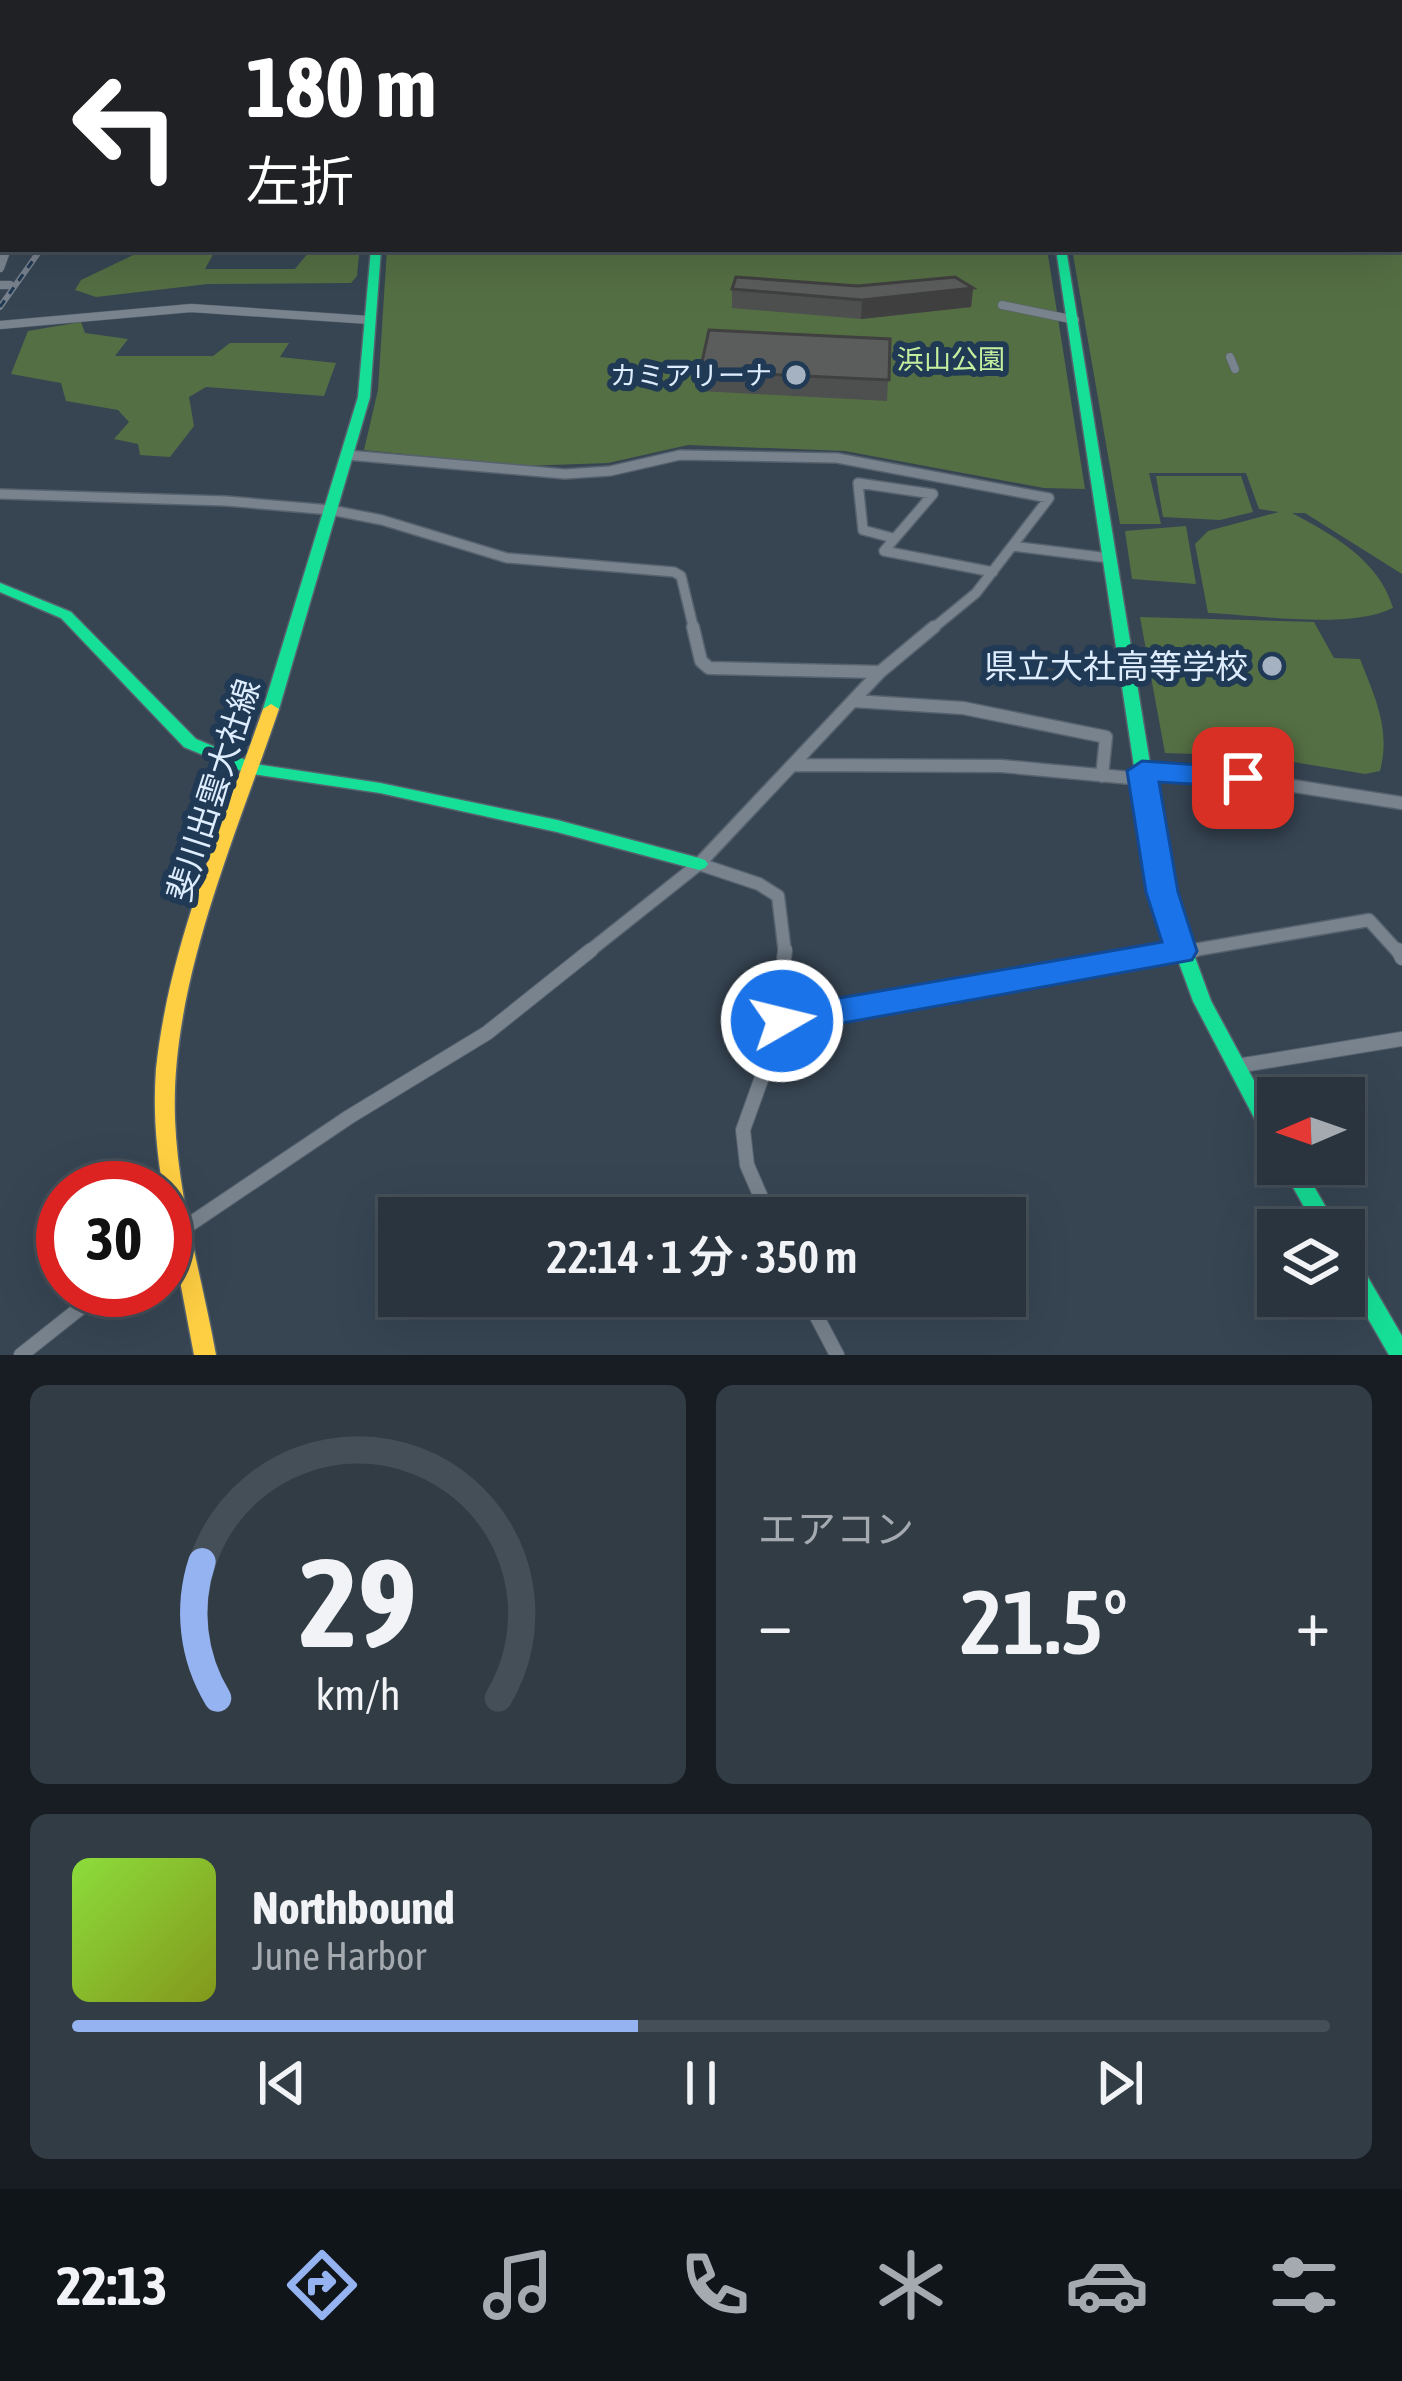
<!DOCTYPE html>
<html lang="ja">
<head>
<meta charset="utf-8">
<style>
	:root { --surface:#29343e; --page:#313c45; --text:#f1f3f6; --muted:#a5aab0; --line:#454f58; --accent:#95b2f1 }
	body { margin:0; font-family:"Asap Condensed","Noto Sans JP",sans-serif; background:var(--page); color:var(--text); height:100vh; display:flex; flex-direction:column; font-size:45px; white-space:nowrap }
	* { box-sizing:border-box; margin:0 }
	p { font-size:39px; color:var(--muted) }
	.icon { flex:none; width:66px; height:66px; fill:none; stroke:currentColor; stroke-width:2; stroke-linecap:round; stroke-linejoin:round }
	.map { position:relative; height:1355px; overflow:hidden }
	.drawer { display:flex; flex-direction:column; gap:30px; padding:30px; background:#171d22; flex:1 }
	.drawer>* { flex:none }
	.top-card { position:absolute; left:0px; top:0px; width:1404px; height:252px; box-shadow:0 12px 48px #0002,0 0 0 3px var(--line); background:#202124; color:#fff; overflow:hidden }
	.needle { width:78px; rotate:268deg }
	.controls { position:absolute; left:1257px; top:1077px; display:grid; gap:24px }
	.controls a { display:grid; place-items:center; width:108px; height:108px; border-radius:0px; background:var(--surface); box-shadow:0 12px 48px #0002,0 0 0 3px var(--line); font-size:60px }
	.speed { position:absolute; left:36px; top:1161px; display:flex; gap:24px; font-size:60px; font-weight:700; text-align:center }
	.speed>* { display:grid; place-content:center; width:156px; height:156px; border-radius:50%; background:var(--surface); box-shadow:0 12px 48px #0002,0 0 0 3px var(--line); line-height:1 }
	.speed .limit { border:18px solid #d22; background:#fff; color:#111 }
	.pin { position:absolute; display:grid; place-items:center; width:102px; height:102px; color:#fff; margin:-51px; border-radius:24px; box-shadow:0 6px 18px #0006 }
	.me { position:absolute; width:132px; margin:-66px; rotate:82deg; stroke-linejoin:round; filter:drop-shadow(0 0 9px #0008) }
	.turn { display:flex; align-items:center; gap:42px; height:252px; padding:0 48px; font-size:54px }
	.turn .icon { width:156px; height:156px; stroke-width:2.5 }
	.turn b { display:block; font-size:84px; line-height:102px }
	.big { font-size:90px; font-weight:600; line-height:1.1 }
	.drawer .card { flex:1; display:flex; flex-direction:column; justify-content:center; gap:18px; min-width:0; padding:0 42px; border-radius:18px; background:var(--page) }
	.drawer .dial { align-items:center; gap:0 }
	.dial svg { height:312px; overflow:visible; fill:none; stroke:var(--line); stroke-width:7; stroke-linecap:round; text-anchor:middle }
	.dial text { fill:var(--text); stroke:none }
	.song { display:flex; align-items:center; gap:36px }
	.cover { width:144px; height:144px; border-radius:18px; background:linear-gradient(135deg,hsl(90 70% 55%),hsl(70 70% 35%)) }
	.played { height:12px; border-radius:6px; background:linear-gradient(90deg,var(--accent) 45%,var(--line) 45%) }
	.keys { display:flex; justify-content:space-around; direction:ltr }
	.heat { display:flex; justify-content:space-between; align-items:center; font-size:66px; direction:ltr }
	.drawer .tiles { flex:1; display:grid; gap:30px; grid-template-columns:1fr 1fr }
	.card:last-child { grid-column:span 2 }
	.trip { position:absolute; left:378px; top:1197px; width:648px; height:120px; border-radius:0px; background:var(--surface); box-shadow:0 12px 48px #0002,0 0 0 3px var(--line); font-weight:600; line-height:120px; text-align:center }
	.dock { display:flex; height:192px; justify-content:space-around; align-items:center; background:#101519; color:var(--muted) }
	.dock .icon { width:84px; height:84px }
	.dock .current { color:var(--accent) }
	.dock b { font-size:54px; color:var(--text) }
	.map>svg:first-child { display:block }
	.green { fill:#556f44 }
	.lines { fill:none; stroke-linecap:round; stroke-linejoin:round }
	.river { fill:#052b4e; fill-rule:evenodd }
	.street-far4-casing { stroke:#56626e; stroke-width:8 }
	.street-far3-casing { stroke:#56626e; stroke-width:9 }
	.street-far2-casing { stroke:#56626e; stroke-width:12 }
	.street-far1-casing { stroke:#56626e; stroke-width:15 }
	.street-casing { stroke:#56626e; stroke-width:16 }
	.fast-casing { stroke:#56626e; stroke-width:3 }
	.slow-casing { stroke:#56626e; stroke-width:3 }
	.jam-casing { stroke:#56626e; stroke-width:3 }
	.street-far4 { stroke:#78838e; stroke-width:6 }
	.street-far3 { stroke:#78838e; stroke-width:8 }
	.street-far2 { stroke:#78838e; stroke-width:9 }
	.street-far1 { stroke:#78838e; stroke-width:12 }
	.street { stroke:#78838e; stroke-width:14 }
	.fast { fill:#16e098; fill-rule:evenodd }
	.slow { fill:#ffcf43; fill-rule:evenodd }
	.jam { fill:#f24e42; fill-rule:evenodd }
	.rail-casing { stroke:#77818c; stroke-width:6 }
	.rail { stroke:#203954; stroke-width:3; stroke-dasharray:8; stroke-linecap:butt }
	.wall { fill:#4e4f4f }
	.shaded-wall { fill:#404040 }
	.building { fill:#5b5c5c; stroke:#404040; stroke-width:3 }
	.route { fill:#1a73e8; stroke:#114b97; stroke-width:3 }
	.poi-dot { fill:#a4b2c2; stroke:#203954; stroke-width:4.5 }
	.labels { text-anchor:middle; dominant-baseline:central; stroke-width:12; stroke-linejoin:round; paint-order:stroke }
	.far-park-label { font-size:27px; fill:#c4ef9f; stroke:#203954 }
	.far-poi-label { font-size:27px; fill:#deedfe; stroke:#203954; text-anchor:end }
	.poi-label { font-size:33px; fill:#deedfe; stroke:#203954; text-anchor:end }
	.street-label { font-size:33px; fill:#deedfe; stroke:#203954 }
</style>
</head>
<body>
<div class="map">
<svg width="1402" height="1355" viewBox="0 0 1402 1355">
	<rect width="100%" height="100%" fill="#374553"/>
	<path class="green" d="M1402,188V574L1305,513H1292C1333,535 1379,560 1393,608C1348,630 1259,615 1208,613L1195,544L1208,531L1279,512L1259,509L1246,473H1149L1161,524H1120L1072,249H1401Z
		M146,249H216L205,269H295L308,253L359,255L357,276L351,283L208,284L96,297L75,290L81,280Z
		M387,249H1047L1085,489L1044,488L845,451L688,445L608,463L522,466L364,450L378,390Z
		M81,322L85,333L128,339L115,356H213L230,343H289L280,357L336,363L324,396L206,387L189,397L194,426L170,457L140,455L138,444L114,439L129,422L118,410L66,401L61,383L11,374L28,331Z
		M1156,476H1241L1253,512L1220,520L1163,517Z
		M1186,526L1196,584L1132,579L1125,531Z
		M1140,617L1314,622L1334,658L1360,659C1375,698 1391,729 1380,771L1365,774L1258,756L1165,753Z"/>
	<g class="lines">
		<path class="river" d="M798,0H814L796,3Z
			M1032,0H1073L1030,3Z"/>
		<g class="street-far4-casing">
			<path id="street-far4" d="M0,151V158"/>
		</g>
		<g class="street-far3-casing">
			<path id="street-far3" d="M0,268L7,249
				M0,285H10
				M1002,305L1075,320
				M0,325L191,308L369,320
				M1230,357L1235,369"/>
		</g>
		<g class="street-far2-casing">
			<path id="street-far2" d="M347,455L565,474L610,471L680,455L837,458L1049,498L976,593L931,630
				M0,494L226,501L331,510L382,520L507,558L674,572L681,576L694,630
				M893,538L863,530L858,483L933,494L884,551L993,572
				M1012,546L1109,558"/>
		</g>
		<g class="street-far1-casing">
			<path id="street-far1" d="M693,627L701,661L709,668L880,672
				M853,701L963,708L1106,737L1102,776
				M793,765L1001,766L1142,779
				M1142,771L1243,778L1402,803
				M699,864L759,884L778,896L785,953
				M587,953L699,864L880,672L934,627
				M1177,953L1369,920L1399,953"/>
		</g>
		<g class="street-casing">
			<path id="street" d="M1398,950L1402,958
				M782,1021L1195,950
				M1237,1066L1402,1039
				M770,1218L747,1165L743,1130L775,1041L785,950
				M165,1241L349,1117L487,1033L591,950
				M806,1296L837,1355
				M21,1355L103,1290"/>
		</g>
		<g class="fast-casing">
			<path id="fast" d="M1219,0H1228L1225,3H1216Z
				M371,249H381L370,397L279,709L271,714L263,709L358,397Z
				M1056,249H1066L1171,892L1211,1001L1278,1125V1152L1271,1150L1193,1001L1153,892Z
				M0,583L71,612L196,739L255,764L380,783L557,820L699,858L705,860L708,864L705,868L699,870L557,832L380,793L246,773L184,747L61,618L0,592Z
				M1280,1164H1301L1339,1230H1317Z
				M1344,1248L1352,1250L1402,1336V1355H1389L1344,1277Z"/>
		</g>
		<g class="slow-casing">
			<path id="slow" d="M614,0H623L620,3H611Z
				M271,704L279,709C236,836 170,983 175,1119C178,1198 202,1277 216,1355H194L166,1207L165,1188H163C156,1149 153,1109 156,1069C169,945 222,826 263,709Z"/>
		</g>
		<g class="jam-casing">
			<path id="jam" d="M3,161V167L0,168V162Z"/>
		</g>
		<use href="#street-far4" class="street-far4"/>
		<use href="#street-far3" class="street-far3"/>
		<use href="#street-far2" class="street-far2"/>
		<use href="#street-far1" class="street-far1"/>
		<use href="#street" class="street"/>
		<use href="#fast" class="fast"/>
		<use href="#slow" class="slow"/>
		<use href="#jam" class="jam"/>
		<g class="rail-casing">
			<path id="rail" d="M0,307L41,249"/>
		</g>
		<use href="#rail" class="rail"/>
	</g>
	<path class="wall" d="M973,288L971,307L861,319L732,308V289Z
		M890,339L887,401L700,391V371Z"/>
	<path class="shaded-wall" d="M973,288L971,307L861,319L862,300Z"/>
	<path class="building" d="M736,277L858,286L955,277L973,288L862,300L732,289Z
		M709,330L890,339L889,380L700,371Z"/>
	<path class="route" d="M1142,761L1243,768L1258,778L1243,787L1159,782L1178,892L1197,951L1192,960L782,1034L770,1031L765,1021L770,1012L782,1008L1162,942L1146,892L1127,771Z"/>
	<g class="poi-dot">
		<circle cx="796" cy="375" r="12"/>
		<circle cx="1272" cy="666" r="12"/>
	</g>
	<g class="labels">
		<g class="far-park-label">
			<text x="951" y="359">浜山公園</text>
		</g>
		<g class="far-poi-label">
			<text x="772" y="375">カミアリーナ</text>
		</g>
		<g class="poi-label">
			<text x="1248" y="666">県立大社高等学校</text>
		</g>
		<g class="street-label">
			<text transform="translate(213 790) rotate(-72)">斐川出雲大社線</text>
		</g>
	</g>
</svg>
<div class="controls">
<a><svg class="needle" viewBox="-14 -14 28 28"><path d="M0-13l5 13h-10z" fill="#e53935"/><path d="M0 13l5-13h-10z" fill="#a5aab0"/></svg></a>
<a><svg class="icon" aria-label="layers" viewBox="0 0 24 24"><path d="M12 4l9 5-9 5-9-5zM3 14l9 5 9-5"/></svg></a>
</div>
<div class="speed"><div class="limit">30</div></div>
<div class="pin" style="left:1243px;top:778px;background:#d93025"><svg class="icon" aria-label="arrive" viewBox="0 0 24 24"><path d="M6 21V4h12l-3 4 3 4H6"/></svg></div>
<svg class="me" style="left:782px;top:1021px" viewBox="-20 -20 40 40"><circle r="17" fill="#1a73e8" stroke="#fff" stroke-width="3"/><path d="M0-11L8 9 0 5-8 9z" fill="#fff"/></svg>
<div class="trip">22:14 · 1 分 · 350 m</div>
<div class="top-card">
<div class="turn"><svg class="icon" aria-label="left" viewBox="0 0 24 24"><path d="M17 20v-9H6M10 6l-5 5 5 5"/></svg><div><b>180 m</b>左折</div></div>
</div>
</div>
<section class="drawer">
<div class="tiles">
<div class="card dial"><svg viewBox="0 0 100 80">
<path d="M14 69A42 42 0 1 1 86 69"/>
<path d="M14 69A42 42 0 0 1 10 34" stroke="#95b2f1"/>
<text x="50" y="56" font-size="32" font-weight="700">29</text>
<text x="50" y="72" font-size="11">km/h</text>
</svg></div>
<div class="card"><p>エアコン</p>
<div class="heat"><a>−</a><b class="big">21.5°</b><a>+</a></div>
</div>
<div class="card">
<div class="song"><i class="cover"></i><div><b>Northbound</b><p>June Harbor</p></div></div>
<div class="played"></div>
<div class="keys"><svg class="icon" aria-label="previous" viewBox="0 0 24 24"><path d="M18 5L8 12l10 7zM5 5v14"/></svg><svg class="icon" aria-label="pause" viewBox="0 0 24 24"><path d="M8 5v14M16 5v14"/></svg><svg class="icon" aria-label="next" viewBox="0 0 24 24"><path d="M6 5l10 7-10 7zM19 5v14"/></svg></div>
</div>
</div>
</section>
<nav class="dock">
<b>22:13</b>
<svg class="icon current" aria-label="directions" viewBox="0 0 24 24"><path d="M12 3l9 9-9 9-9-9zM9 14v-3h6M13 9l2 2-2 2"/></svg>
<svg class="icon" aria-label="music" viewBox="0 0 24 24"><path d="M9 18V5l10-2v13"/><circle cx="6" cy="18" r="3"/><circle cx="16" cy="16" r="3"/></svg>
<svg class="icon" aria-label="phone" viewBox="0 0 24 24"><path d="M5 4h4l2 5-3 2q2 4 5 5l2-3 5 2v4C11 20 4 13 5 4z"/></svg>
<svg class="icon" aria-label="climate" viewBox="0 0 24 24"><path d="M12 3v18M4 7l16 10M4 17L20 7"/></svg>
<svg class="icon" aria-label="car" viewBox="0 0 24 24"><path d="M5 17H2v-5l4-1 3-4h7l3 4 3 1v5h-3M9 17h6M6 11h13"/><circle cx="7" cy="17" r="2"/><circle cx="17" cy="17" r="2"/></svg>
<svg class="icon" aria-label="filters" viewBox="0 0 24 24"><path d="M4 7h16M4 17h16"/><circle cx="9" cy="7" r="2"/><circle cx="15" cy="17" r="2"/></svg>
</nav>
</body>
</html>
